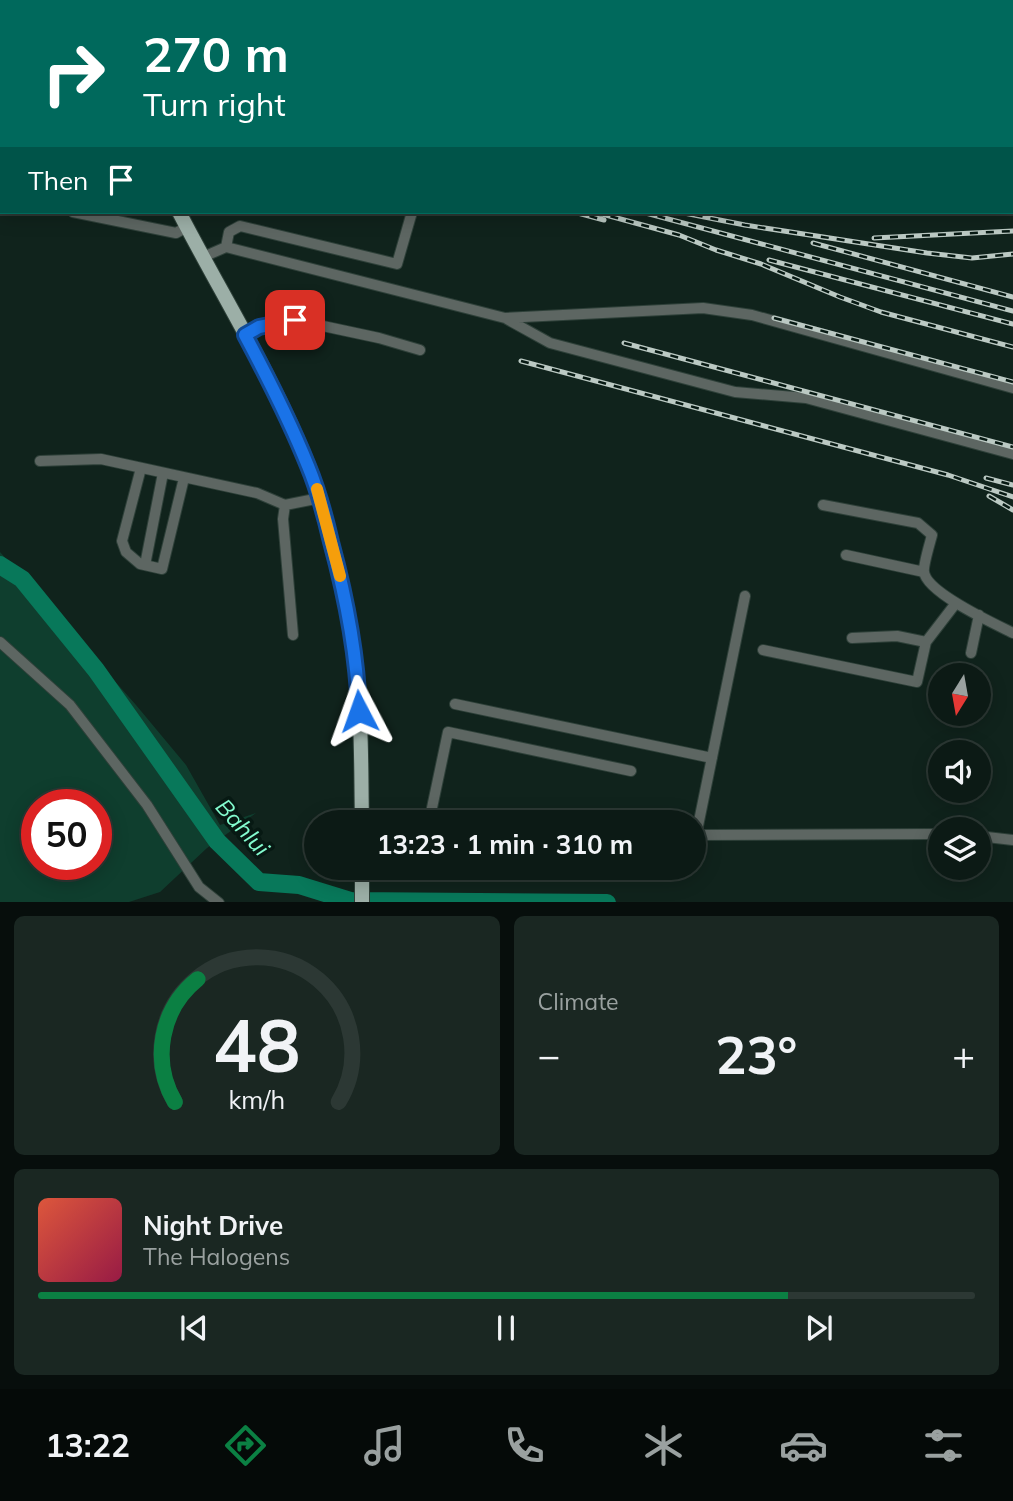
<!DOCTYPE html>
<html lang="en">
<head>
<meta charset="utf-8">
<style>
	:root { --surface:#0c1a15; --page:#1a2722; --text:#f1f3f6; --muted:#9aa1a0; --line:#2c3834; --accent:#0b8043 }
	body { margin:0; font-family:Mulish,sans-serif; background:var(--page); color:var(--text); height:100vh; display:flex; flex-direction:column; font-size:26px; white-space:nowrap }
	* { box-sizing:border-box; margin:0 }
	p { font-size:23px; color:var(--muted) }
	.icon { flex:none; width:38px; height:38px; fill:none; stroke:currentColor; stroke-width:2; stroke-linecap:round; stroke-linejoin:round }
	.map { position:relative; height:902px; overflow:hidden }
	.panel { display:flex; flex-direction:column; gap:14px; padding:14px; background:#070e0c; flex:1 }
	.panel>* { flex:none }
	.banner { position:absolute; left:0px; top:0px; width:1013px; height:214px; box-shadow:0 4px 18px #0003,0 0 0 2px var(--line); background:#00695c; color:#fff; overflow:hidden }
	.needle { width:46px; rotate:191deg }
	.buttons { position:absolute; left:928px; top:663px; display:grid; gap:14px }
	.buttons a { display:grid; place-items:center; width:63px; height:63px; border-radius:50%; background:var(--surface); box-shadow:0 4px 18px #0003,0 0 0 2px var(--line); font-size:35px }
	.speed { position:absolute; left:21px; top:789px; display:flex; gap:14px; font-size:35px; font-weight:700; text-align:center }
	.speed>* { display:grid; place-content:center; width:91px; height:91px; border-radius:50%; background:var(--surface); box-shadow:0 4px 18px #0003,0 0 0 2px var(--line); line-height:1 }
	.speed .limit { border:10px solid #d22; background:#fff; color:#111 }
	.pin { position:absolute; display:grid; place-items:center; width:60px; height:60px; color:#fff; margin:-30px; border-radius:14px; box-shadow:0 4px 10px #0006 }
	.me { position:absolute; width:77px; margin:-38px; rotate:356deg; stroke-linejoin:round; filter:drop-shadow(0 0 5px #0008) }
	.turn { display:flex; align-items:center; gap:24px; height:147px; padding:0 28px; font-size:32px }
	.turn .icon { width:91px; height:91px; stroke-width:2.5 }
	.turn b { display:block; font-size:49px; line-height:60px }
	.then { display:flex; align-items:center; height:66px; padding:0 28px; background:#0003; gap:14px; font-size:26px }
	.big { font-size:52px; font-weight:700; line-height:1.1 }
	.panel .widget { flex:1; display:flex; flex-direction:column; justify-content:center; gap:10px; min-width:0; padding:0 24px; border-radius:10px; background:var(--page) }
	.panel .dial { align-items:center; gap:0 }
	.dial svg { height:182px; overflow:visible; fill:none; stroke:var(--line); stroke-width:7; stroke-linecap:round; text-anchor:middle }
	.dial text { fill:var(--text); stroke:none }
	.song { display:flex; align-items:center; gap:21px }
	.cover { width:84px; height:84px; border-radius:10px; background:linear-gradient(135deg,hsl(10 70% 55%),hsl(340 70% 35%)) }
	.played { height:7px; border-radius:4px; background:linear-gradient(90deg,var(--accent) 80%,var(--line) 80%) }
	.keys { display:flex; justify-content:space-around; direction:ltr }
	.heat { display:flex; justify-content:space-between; align-items:center; font-size:38px; direction:ltr }
	.panel .tiles { flex:1; display:grid; gap:14px; grid-template-columns:1fr 1fr }
	.widget:last-child { grid-column:span 2 }
	.trip { position:absolute; left:304px; top:810px; width:402px; height:70px; border-radius:35px; background:var(--surface); box-shadow:0 4px 18px #0003,0 0 0 2px var(--line); font-weight:700; line-height:70px; text-align:center }
	.dock { display:flex; height:112px; justify-content:space-around; align-items:center; background:#050a08; color:var(--muted) }
	.dock .icon { width:49px; height:49px }
	.dock .on { color:var(--accent) }
	.dock b { font-size:32px; color:var(--text) }
	.map>svg:first-child { display:block }
	.green { fill:#0f3e2e; fill-rule:evenodd }
	.lines { fill:none; stroke-linecap:round; stroke-linejoin:round }
	.river { stroke:#08785a; stroke-width:18 }
	.minor-casing { stroke:#2e4039; stroke-width:12 }
	.major-casing { stroke:#2e4039; stroke-width:16 }
	.minor { stroke:#5d6662; stroke-width:10 }
	.major { stroke:#9cafa7; stroke-width:14 }
	.rail-casing { stroke:#bbc9c3; stroke-width:5 }
	.rail { stroke:#071913; stroke-width:2.5; stroke-dasharray:8; stroke-linecap:butt }
	.route-casing { stroke:#114b97; stroke-width:18 }
	.route { stroke:#1a73e8; stroke-width:12 }
	.slow { stroke:#f59e0b; stroke-width:12 }
	.labels { text-anchor:middle; dominant-baseline:central; stroke-width:7; stroke-linejoin:round; paint-order:stroke }
	.water-label { font-size:23px; font-style:italic; fill:#84fccf; stroke:#071913 }
</style>
</head>
<body>
<div class="map">
<svg width="1013" height="903" viewBox="0 0 1013 903">
	<rect width="100%" height="100%" fill="#10231c"/>
	<path class="green" d="M0,552L136,705L186,765L220,825L256,813L207,848L160,892L129,902H0ZM37,805H96V864H37Z"/>
	<g class="lines">
		<path class="river" d="M0,565L22,579L96,670L217,841L259,882L299,885L351,901L607,903"/>
		<g class="minor-casing">
			<path id="minor" d="M436,2V0
				M880,2L881,0
				M967,2L968,0
				M980,2L981,0
				M1012,105L1013,106
				M0,197H2
				M73,212L176,233L187,227
				M226,247L505,318L550,343L735,392L806,398L1013,454
				M203,257L226,247L229,232L240,226L397,264L412,212
				M505,318L703,308L752,315L1013,388
				M245,335L259,327L295,320L379,338L420,350
				M40,461L101,459L257,493L285,505L320,498
				M141,468L122,541L126,552L140,564L162,569L184,478
				M285,505L283,519L293,635
				M823,505L918,523L932,535C930,543 923,565 924,572C927,593 995,624 1013,633
				M846,555L924,572
				M145,565L163,473
				M852,638L897,636L926,642
				M0,642L70,705L147,805L199,887L219,903
				M763,650L917,682L926,642L956,603
				M971,653L979,615
				M455,704L712,758
				M429,822L448,732L631,771
				M695,835L940,834
				M698,835V826L745,596
				M978,836L1013,840"/>
		</g>
		<g class="major-casing">
			<path id="major" d="M71,0L72,2
				M179,212C223,297 274,378 309,467C319,492 325,518 332,544C344,591 354,641 358,690C362,734 361,778 362,822
				M362,903V868"/>
		</g>
		<use href="#minor" class="minor"/>
		<use href="#major" class="major"/>
		<g class="rail-casing">
			<path id="rail" d="M574,212L604,220
				M595,212L679,235L716,250L761,264L840,297L881,312L1013,347
				M642,212L1013,311
				M679,212L745,225L927,253L972,258L1013,254
				M874,238L1013,231
				M813,243L1013,297
				M769,260L1013,324
				M774,318L1013,382
				M624,343L1013,447
				M521,361L948,475L1013,497
				M986,478L1013,485
				M989,496L1013,510"/>
		</g>
		<use href="#rail" class="rail"/>
	</g>
	<g class="lines">
		<g class="route-casing">
			<path id="route" d="M295,320L259,327L245,335C268,378 290,421 308,466C318,490 325,516 331,542C346,597 357,654 359,711"/>
		</g>
		<use href="#route" class="route"/>
		<path class="slow" d="M317,489L340,576"/>
	</g>
	<g class="labels">
		<g class="water-label">
			<text transform="translate(243 827) rotate(48)">Bahlui</text>
		</g>
	</g>
</svg>
<div class="buttons">
<a><svg class="needle" viewBox="-14 -14 28 28"><path d="M0-13l5 13h-10z" fill="#e53935"/><path d="M0 13l5-13h-10z" fill="#9aa1a0"/></svg></a>
<a><svg class="icon" aria-label="sound" viewBox="0 0 24 24"><path d="M4 9h4l5-4v14l-5-4H4zM17 9q2 3 0 6"/></svg></a>
<a><svg class="icon" aria-label="layers" viewBox="0 0 24 24"><path d="M12 4l9 5-9 5-9-5zM3 14l9 5 9-5"/></svg></a>
</div>
<div class="speed"><div class="limit">50</div></div>
<div class="pin" style="left:295px;top:320px;background:#d93025"><svg class="icon" aria-label="arrive" viewBox="0 0 24 24"><path d="M6 21V4h12l-3 4 3 4H6"/></svg></div>
<svg class="me" style="left:359px;top:711px" viewBox="-20 -20 40 40"><path d="M0-17L14 15 0 8-14 15z" fill="#1a73e8" stroke="#fff" stroke-width="4"/></svg>
<div class="trip">13:23 · 1 min · 310 m</div>
<div class="banner">
<div class="turn"><svg class="icon" aria-label="right" viewBox="0 0 24 24"><path d="M7 20v-9h11M14 6l5 5-5 5"/></svg><div><b>270 m</b>Turn right</div></div>
<div class="then">Then<svg class="icon" aria-label="arrive" viewBox="0 0 24 24"><path d="M6 21V4h12l-3 4 3 4H6"/></svg></div>
</div>
</div>
<section class="panel">
<div class="tiles">
<div class="widget dial"><svg viewBox="0 0 100 80">
<path d="M14 69A42 42 0 1 1 86 69"/>
<path d="M14 69A42 42 0 0 1 24 15" stroke="#0b8043"/>
<text x="50" y="56" font-size="32" font-weight="700">48</text>
<text x="50" y="72" font-size="11">km/h</text>
</svg></div>
<div class="widget"><p>Climate</p>
<div class="heat"><a>−</a><b class="big">23°</b><a>+</a></div>
</div>
<div class="widget">
<div class="song"><i class="cover"></i><div><b>Night Drive</b><p>The Halogens</p></div></div>
<div class="played"></div>
<div class="keys"><svg class="icon" aria-label="previous" viewBox="0 0 24 24"><path d="M18 5L8 12l10 7zM5 5v14"/></svg><svg class="icon" aria-label="pause" viewBox="0 0 24 24"><path d="M8 5v14M16 5v14"/></svg><svg class="icon" aria-label="next" viewBox="0 0 24 24"><path d="M6 5l10 7-10 7zM19 5v14"/></svg></div>
</div>
</div>
</section>
<nav class="dock">
<b>13:22</b>
<svg class="icon on" aria-label="directions" viewBox="0 0 24 24"><path d="M12 3l9 9-9 9-9-9zM9 14v-3h6M13 9l2 2-2 2"/></svg>
<svg class="icon" aria-label="music" viewBox="0 0 24 24"><path d="M9 18V5l10-2v13"/><circle cx="6" cy="18" r="3"/><circle cx="16" cy="16" r="3"/></svg>
<svg class="icon" aria-label="phone" viewBox="0 0 24 24"><path d="M5 4h4l2 5-3 2q2 4 5 5l2-3 5 2v4C11 20 4 13 5 4z"/></svg>
<svg class="icon" aria-label="climate" viewBox="0 0 24 24"><path d="M12 3v18M4 7l16 10M4 17L20 7"/></svg>
<svg class="icon" aria-label="car" viewBox="0 0 24 24"><path d="M5 17H2v-5l4-1 3-4h7l3 4 3 1v5h-3M9 17h6M6 11h13"/><circle cx="7" cy="17" r="2"/><circle cx="17" cy="17" r="2"/></svg>
<svg class="icon" aria-label="filters" viewBox="0 0 24 24"><path d="M4 7h16M4 17h16"/><circle cx="9" cy="7" r="2"/><circle cx="15" cy="17" r="2"/></svg>
</nav>
</body>
</html>
